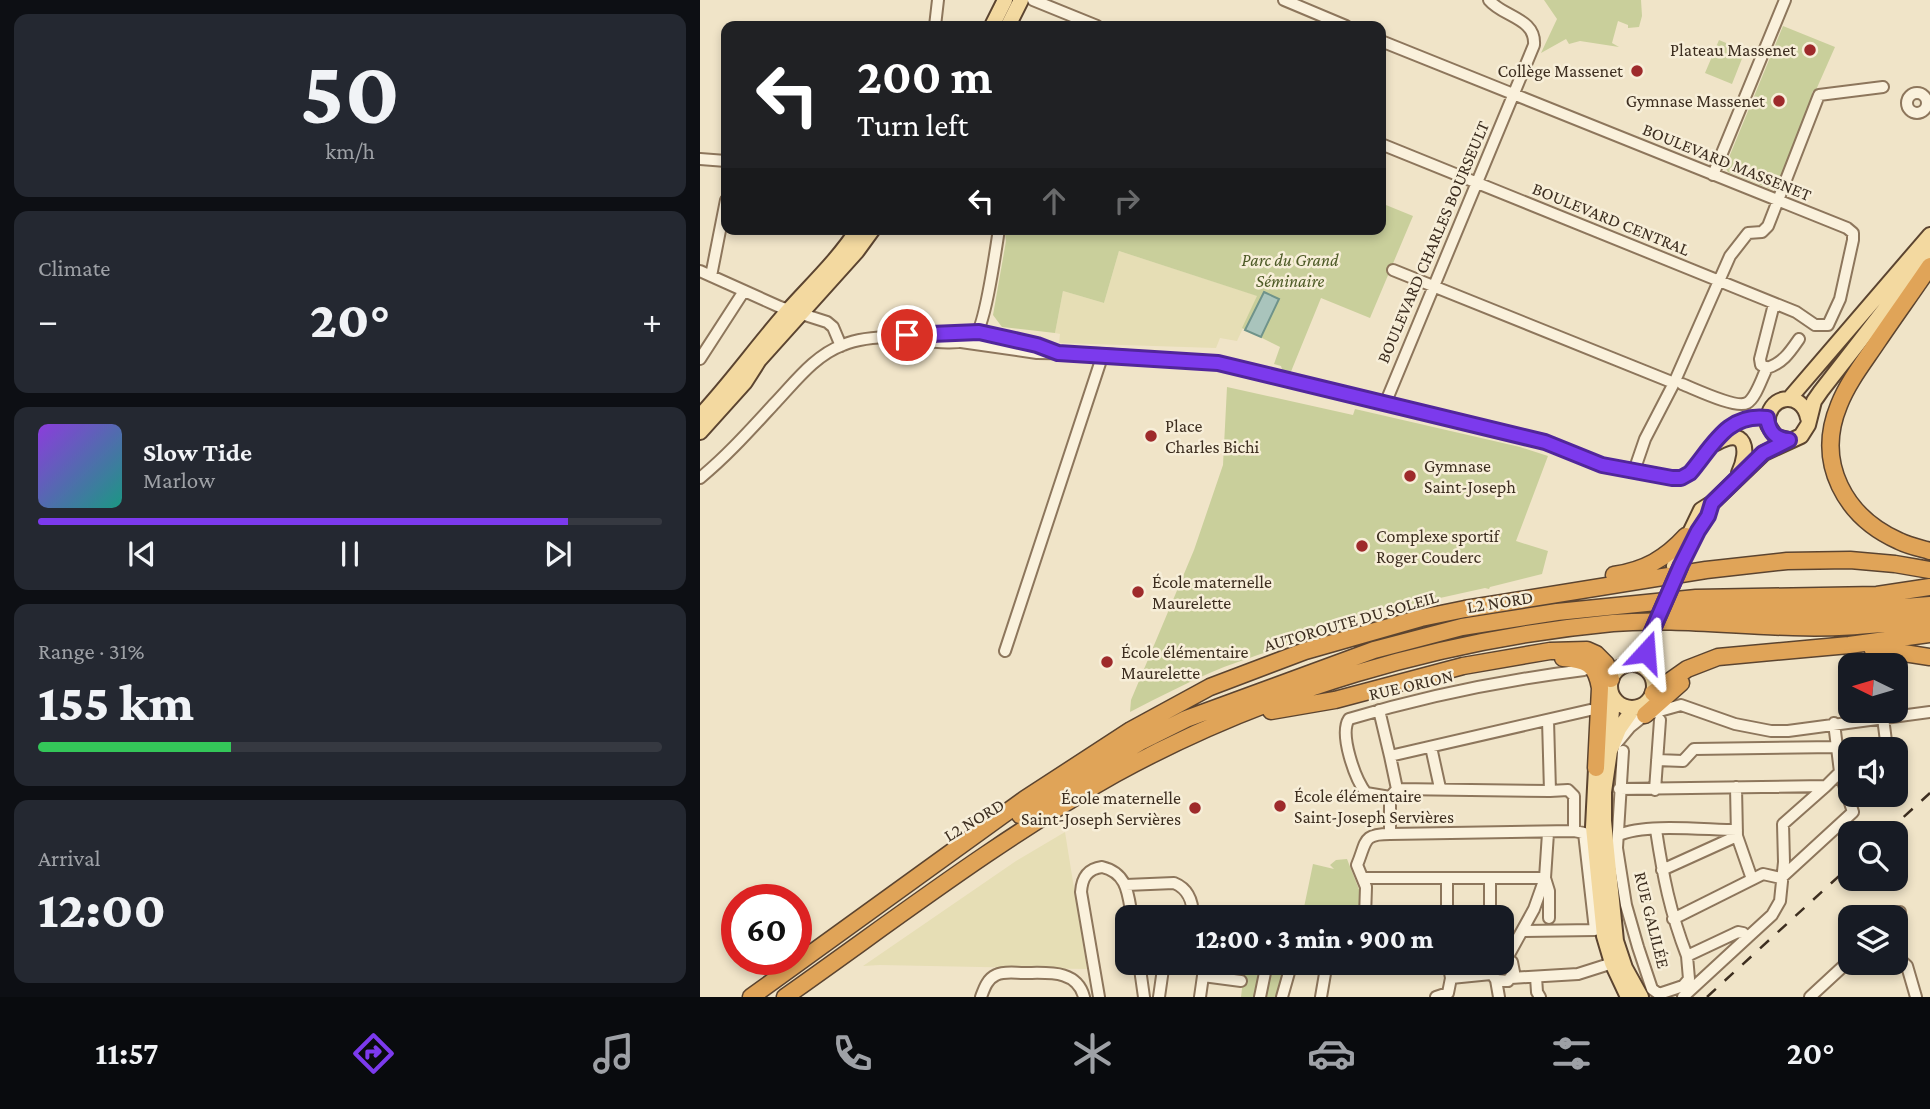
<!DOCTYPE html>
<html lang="en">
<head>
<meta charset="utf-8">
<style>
	:root { --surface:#171b24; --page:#242831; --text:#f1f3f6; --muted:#9ea1a6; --line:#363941; --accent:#7c3aed }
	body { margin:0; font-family:"Crimson Pro",serif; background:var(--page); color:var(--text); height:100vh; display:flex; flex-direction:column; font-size:26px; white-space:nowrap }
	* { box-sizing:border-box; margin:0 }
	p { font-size:23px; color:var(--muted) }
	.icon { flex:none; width:38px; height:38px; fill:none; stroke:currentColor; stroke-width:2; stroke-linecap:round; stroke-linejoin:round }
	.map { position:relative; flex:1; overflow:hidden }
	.side { display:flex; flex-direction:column; gap:14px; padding:14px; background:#0d0f14; width:700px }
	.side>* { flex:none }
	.top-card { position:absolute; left:21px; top:21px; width:665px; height:214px; border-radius:14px; box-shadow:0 4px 10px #0003; background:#202124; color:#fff; overflow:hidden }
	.needle { width:46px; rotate:275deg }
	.controls { position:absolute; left:1138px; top:653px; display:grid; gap:14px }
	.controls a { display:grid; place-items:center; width:70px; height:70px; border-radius:14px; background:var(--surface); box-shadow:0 4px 10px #0003; font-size:35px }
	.speed { position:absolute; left:21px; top:884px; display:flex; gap:14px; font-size:35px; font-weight:700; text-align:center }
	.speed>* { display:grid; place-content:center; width:91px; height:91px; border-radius:50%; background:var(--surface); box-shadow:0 4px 10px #0003; line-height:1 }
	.speed .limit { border:10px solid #d22; background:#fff; color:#111 }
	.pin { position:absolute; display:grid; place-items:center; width:60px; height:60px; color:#fff; margin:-30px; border:4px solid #fff; border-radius:50%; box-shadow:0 2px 7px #0007 }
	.me { position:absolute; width:77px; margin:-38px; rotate:19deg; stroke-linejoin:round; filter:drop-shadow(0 0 5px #0008) }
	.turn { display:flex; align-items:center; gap:24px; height:147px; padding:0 21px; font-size:32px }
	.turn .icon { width:91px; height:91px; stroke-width:2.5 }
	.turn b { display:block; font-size:49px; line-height:60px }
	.lanes { display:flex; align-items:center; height:66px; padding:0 21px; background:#0003; justify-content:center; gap:35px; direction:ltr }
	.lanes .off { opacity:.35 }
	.big { font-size:52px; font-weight:800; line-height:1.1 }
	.side .widget { flex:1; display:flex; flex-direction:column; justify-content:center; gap:10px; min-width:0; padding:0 24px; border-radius:14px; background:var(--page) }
	.side .dial { align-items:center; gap:0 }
	.dial b { font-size:91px; line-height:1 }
	.song { display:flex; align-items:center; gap:21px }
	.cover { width:84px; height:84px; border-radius:10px; background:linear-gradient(135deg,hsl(270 70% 55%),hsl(170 70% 35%)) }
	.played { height:7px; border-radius:4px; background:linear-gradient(90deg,var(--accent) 85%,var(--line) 85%) }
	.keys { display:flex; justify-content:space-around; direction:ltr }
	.heat { display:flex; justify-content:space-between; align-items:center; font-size:38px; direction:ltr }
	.charge { height:10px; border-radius:5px; background:linear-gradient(90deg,#34c759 31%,var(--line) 0) }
	.trip { position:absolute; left:415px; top:905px; width:399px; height:70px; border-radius:14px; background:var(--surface); box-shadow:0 4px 10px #0003; font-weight:800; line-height:70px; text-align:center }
	.menu { display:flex; height:112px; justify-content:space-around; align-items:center; background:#090b0e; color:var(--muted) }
	.menu .icon { width:49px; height:49px }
	.menu .active { color:var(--accent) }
	.menu b { font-size:32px; color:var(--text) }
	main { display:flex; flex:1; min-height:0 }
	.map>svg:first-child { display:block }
	.farmland { fill:#e6deb5 }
	.green { fill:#c9cf9b }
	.water { fill:#a9c4bc; stroke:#6f938a; stroke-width:2 }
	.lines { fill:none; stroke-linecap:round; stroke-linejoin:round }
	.minor-casing { stroke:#8d765c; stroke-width:14 }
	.major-casing { stroke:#5b4430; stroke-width:18 }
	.highway-casing { stroke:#5b4430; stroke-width:19 }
	.minor { stroke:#faf1dc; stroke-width:10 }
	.major { stroke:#f3d9a0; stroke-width:14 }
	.highway { stroke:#e0a458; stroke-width:16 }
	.rail { stroke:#3d2e20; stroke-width:2.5; stroke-dasharray:12 12; stroke-linecap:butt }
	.major-bridge-casing { stroke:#5b4430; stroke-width:18; stroke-linecap:butt }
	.major-bridge { stroke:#f3d9a0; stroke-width:14 }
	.route-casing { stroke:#51269a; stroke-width:18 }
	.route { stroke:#7c3aed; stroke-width:12 }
	.poi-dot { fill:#9e2a2b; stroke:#f7eed8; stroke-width:2.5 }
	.labels { text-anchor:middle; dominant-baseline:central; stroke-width:5; stroke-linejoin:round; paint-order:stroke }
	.poi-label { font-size:18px; fill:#3d2e20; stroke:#f7eed8; text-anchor:start }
	.street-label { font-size:18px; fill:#3d2e20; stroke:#f7eed8 }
	.park-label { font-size:18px; font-style:italic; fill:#4d5a26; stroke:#f7eed8 }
</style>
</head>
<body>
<main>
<section class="side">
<div class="widget dial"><b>50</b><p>km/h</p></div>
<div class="widget"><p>Climate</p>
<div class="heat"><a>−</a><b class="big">20°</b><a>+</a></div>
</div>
<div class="widget">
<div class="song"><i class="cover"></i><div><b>Slow Tide</b><p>Marlow</p></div></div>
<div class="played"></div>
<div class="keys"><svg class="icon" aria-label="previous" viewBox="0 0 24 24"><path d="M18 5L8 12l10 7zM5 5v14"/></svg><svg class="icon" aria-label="pause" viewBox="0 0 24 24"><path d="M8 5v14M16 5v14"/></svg><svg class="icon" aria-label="next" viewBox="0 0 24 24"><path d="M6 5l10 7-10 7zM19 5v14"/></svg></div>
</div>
<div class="widget"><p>Range · 31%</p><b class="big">155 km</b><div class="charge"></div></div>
<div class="widget"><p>Arrival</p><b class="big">12:00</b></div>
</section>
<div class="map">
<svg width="1230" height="997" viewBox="0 0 1230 997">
	<rect width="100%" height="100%" fill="#f0e4c8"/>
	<path class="farmland" d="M419,251L558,296L537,341L520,338L516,348L359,343L360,334L355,333L363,291L404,303Z
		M365,832L387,969L180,965L163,966L316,861Z"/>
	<path class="green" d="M844,0H941L942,16L939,27L928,28V25L918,21L912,43L919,47L880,41L869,44L866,39L841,53L857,19Z
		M1083,26L1135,47L1116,90L1112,92V101L1078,192L1028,172L1025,167Z
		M1019,40L1045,51L1032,84L1005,73Z
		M681,203L713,216L670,318L621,298L590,374L583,373L581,366L574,364L580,347L542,328L557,296L419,251L404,303L363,291L355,333L302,327L293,315L306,241L305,233L320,235L322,229H681Z
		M527,387L653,415L655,409L820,447L848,456L816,541L848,551L842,574L790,587L789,589L785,588L641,620C605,642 563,652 524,667C492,680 461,696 430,712L431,700L494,550L523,465Z
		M647,859L660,892L658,917H602L613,864L634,869L630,865L636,860Z
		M545,963H586L579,997H541Z"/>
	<path class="water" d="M564,292L579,299L561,337L545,330Z"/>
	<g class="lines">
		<g class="minor-casing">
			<path id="minor" d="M333,0L397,26
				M584,0L646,26
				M235,26L238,0
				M681,41L1147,228L1153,233V240L1140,299L1128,325H1115L1096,312L681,144
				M1207 103a10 10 0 1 1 20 0a10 10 0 1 1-20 0Z
				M0,159L26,161
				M1013,175L1085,0
				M693,270L974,383
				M0,271L80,307L127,322L133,327L141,346
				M11,276L26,200
				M1074,304L1060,359L1061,365L1067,368C1083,363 1090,352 1099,339
				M217,334L279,332L352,351
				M261,342L337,353L403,354L518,363L845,442L903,465L956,476L981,478L990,473C1014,445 1026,414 1067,418
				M0,359L44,291
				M982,384C995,389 1036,409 1047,403C1056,398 1062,377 1067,368
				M685,404L834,45C836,18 803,17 789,0
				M934,471L945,439L974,383L1030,256L1048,233L1062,232L1068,226L1119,95L1183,87
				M0,478C27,456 51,429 75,403C95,382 115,355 143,345C159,338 178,337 195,337C215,338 258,349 274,337C285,328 296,248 299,229
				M305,651L403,354
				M679,710L690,756
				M1182,710L1187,749
				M916,744L930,727L945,715L981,705L1035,724L1071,731H1088L1230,712
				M731,747L740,788
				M923,751L917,848L926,905L938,947L952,989L959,994L983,986L989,979L987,956L1038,932L1043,933L1048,937L1072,915L1080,901L1084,862L1083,824L1126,786
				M957,760L983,761L994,749L1137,747
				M1036,787L1037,836L1052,879
				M697,789L850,791
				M919,789L1126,786L1140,772L1134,723
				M955,790L960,720
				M690,797L666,793C655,779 639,734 649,719C725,696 805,680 884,670
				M1185,798L1187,794
				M956,830C963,876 970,912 987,956
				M690,834L874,831
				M919,835C945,823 1006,830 1037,830
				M962,870L1037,836
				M664,878H845L849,891V918
				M747,878V917
				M790,878V917
				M426,885L474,883C489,889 493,902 493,917
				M665,917L666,887L657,865C667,841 662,834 690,834V797L697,789L690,756L890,710
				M1195,917L1200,912
				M973,919L1063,874L1081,878L1153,812L1140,772
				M822,931L895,930L884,833L874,831V796L868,790L850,791L848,720
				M1195,955L1207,966L1216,997
				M807,958L834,909L845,878L848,833
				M439,962L444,997
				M793,962L790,971L796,980L799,997
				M503,976L541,981
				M836,977L837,992L840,997
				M751,978L791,974
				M811,978L878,974L919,961
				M796,980L808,981L814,972L812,962L802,958
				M281,997C284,989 287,979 296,975C304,971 315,973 324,973C347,973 377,969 384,997
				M399,997L381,892C382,878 387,869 402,867C428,873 428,895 432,917
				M459,997L464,962
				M500,997L505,962
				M560,997L567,963
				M582,997L592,962
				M621,997L627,962
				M736,997L748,993L751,978L748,962
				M983,997L1048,937
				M1110,997L1150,960"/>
		</g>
		<g class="major-casing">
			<path id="major" d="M292,26L305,0
				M308,26L321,0
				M1089,399L1230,235
				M0,416C31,383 57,346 87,312C111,285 138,260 158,229
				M0,432L45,382L59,360L157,251L173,229
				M1089,440L1076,437L1068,425C1065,395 1102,389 1108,418
				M1016,443C1045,426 1050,449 1039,473
				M974,566L1001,510L1012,503L1064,453L1101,436L1108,425L1114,401L1121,391L1230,251
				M910 686a22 22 0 1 1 44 0a22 22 0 1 1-44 0Z
				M947,670L946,652L950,636
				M913,699L911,722L896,768L893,827L904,936L912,963L928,997
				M933,709L919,729L910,751L904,792V821L916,941L925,968L941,997"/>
		</g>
		<g class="highway-casing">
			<path id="highway" d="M1230,266C1213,291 1195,316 1178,341C1164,362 1148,382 1139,405C1115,463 1145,517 1199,541C1209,546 1220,548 1230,551
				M914,575C945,570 965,559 986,536
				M974,614L1154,611L1230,605
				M1172,648L1230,657
				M863,658C886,660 896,663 900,688L896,768
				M953,693L987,669L1018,657L1149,645L1230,634
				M571,711L635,700L763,666L850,651L887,650L896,654L906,664L911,679
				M945,715L981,683
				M320,815L442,741L486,719L674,650L762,627L857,612L996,598L1177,595L1230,587
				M51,997L325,799L431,730L510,687L605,651L721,618L765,609L1006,570L1087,561L1150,560L1195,564L1230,570
				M85,997C193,921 299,839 415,774C566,691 741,639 913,623C969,618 1036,626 1093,627C1139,629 1185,624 1230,620"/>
		</g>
		<use href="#minor" class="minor"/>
		<use href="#major" class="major"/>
		<use href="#highway" class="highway"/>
		<path class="rail" d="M1186,833L1230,793
			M1007,997L1150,866"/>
		<g class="major-bridge-casing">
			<path id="major-bridge" d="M950,636L981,565"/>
		</g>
		<use href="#major-bridge" class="major-bridge"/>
	</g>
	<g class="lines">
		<g class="route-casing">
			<path id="route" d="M207,335L279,332L337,345L358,353L518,363L845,442L902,465L972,478H981L990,473C1013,446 1027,413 1067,418C1069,432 1075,439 1089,440L1063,453L1012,503L1008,516L998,531L981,565L950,636L946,652"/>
		</g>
		<use href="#route" class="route"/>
	</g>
	<g class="poi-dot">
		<circle cx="1110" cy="50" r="7"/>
		<circle cx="937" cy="71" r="7"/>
		<circle cx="1079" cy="101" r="7"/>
		<circle cx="451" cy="436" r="7"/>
		<circle cx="710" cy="476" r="7"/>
		<circle cx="662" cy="546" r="7"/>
		<circle cx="438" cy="592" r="7"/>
		<circle cx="407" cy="662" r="7"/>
		<circle cx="580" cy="806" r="7"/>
		<circle cx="495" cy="808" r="7"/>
	</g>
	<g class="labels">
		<g class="poi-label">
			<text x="1096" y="50" text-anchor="end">Plateau Massenet</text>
			<text x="923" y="71" text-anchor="end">Collège Massenet</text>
			<text x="1065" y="101" text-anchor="end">Gymnase Massenet</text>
			<text x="465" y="426">Place<tspan x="465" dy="21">Charles Bichi</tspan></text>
			<text x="724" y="466">Gymnase<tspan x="724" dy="21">Saint-Joseph</tspan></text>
			<text x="676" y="536">Complexe sportif<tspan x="676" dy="21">Roger Couderc</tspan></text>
			<text x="452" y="582">École maternelle<tspan x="452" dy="21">Maurelette</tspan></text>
			<text x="421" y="652">École élémentaire<tspan x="421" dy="21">Maurelette</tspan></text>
			<text x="594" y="796">École élémentaire<tspan x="594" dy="21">Saint-Joseph Servières</tspan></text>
			<text x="481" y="798" text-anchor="end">École maternelle<tspan x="481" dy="21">Saint-Joseph Servières</tspan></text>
		</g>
		<g class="street-label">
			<text transform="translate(1027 162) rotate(22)">BOULEVARD MASSENET</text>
			<text transform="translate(911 219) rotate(22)">BOULEVARD CENTRAL</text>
			<text transform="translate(733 242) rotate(-67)">BOULEVARD CHARLES BOURSEULT</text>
			<text transform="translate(800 602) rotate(-9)">L2 NORD</text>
			<text transform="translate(651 621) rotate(-16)">AUTOROUTE DU SOLEIL</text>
			<text transform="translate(711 685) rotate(-13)">RUE ORION</text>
			<text transform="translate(274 820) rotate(-31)">L2 NORD</text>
			<text transform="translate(952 920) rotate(76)">RUE GALILÉE</text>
		</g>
		<g class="park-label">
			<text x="590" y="260">Parc du Grand<tspan x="590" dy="21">Séminaire</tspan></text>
		</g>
	</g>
</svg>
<div class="controls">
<a><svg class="needle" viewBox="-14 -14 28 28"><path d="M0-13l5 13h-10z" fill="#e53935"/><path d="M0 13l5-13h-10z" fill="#9ea1a6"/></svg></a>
<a><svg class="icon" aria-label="sound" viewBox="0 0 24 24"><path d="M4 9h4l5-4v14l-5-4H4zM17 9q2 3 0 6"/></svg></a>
<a><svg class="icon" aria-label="search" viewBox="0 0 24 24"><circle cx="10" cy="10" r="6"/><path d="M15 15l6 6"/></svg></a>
<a><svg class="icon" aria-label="layers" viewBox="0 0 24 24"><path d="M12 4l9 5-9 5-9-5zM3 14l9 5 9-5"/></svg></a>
</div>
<div class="speed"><div class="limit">60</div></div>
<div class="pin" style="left:207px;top:335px;background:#d93025"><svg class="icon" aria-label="arrive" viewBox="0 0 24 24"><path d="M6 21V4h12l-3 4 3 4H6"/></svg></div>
<svg class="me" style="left:946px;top:652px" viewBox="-20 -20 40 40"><path d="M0-17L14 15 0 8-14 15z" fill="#7c3aed" stroke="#fff" stroke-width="4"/></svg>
<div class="trip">12:00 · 3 min · 900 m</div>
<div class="top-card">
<div class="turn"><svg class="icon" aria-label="left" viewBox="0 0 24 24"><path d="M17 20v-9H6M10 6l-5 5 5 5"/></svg><div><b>200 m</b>Turn left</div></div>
<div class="lanes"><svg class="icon" aria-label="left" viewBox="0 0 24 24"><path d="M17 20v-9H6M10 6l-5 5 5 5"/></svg><svg class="icon off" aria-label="ahead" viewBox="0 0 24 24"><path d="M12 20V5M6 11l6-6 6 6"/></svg><svg class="icon off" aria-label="right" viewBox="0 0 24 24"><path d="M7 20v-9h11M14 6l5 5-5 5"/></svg></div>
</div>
</div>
</main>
<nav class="menu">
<b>11:57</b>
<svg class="icon active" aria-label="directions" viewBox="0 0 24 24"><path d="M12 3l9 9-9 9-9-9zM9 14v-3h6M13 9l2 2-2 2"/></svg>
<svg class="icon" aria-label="music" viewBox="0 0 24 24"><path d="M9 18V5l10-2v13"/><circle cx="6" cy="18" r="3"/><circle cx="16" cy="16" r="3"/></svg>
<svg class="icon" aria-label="phone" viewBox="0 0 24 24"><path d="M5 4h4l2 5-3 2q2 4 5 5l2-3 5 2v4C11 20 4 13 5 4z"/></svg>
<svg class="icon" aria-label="climate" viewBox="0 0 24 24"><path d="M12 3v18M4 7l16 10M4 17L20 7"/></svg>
<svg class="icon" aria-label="car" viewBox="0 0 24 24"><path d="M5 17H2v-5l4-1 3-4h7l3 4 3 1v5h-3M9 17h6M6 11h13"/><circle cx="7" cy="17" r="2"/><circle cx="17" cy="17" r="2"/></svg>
<svg class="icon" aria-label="filters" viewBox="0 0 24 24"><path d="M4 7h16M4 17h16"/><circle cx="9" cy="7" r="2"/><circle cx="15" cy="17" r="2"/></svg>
<b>20°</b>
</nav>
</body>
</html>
